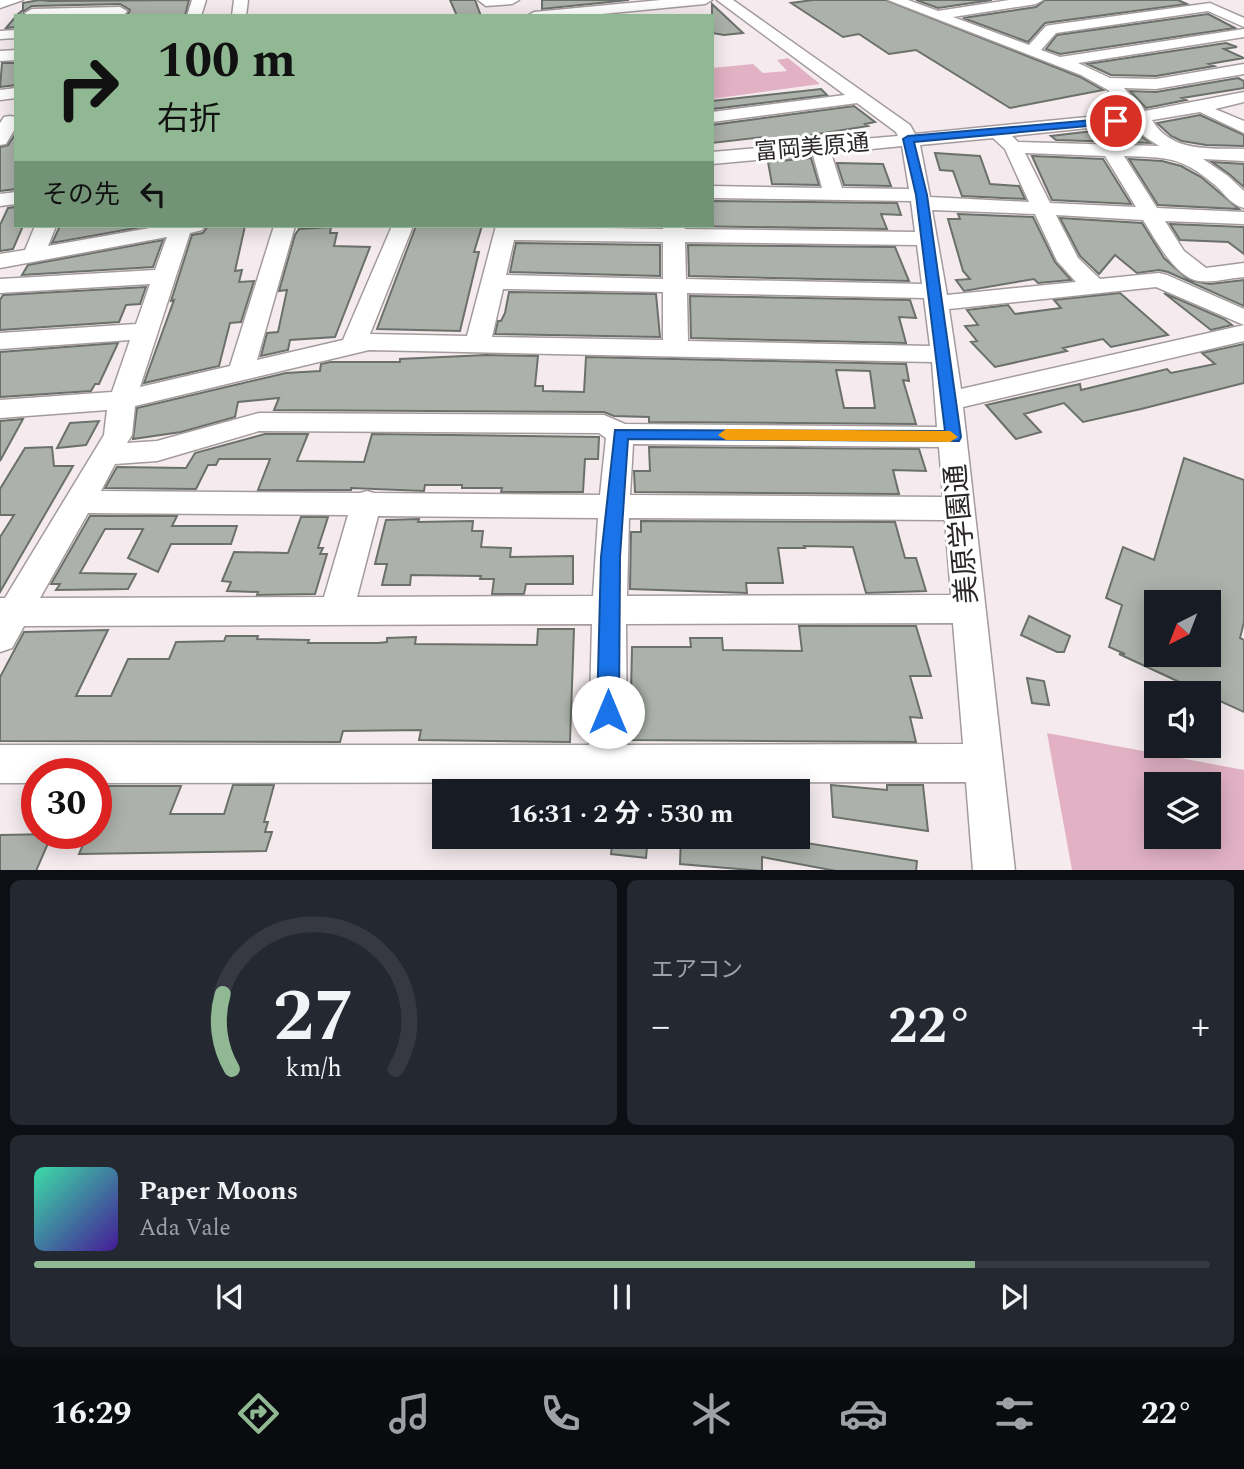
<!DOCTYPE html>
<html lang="ja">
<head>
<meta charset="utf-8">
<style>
	:root { --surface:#171b24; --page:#242831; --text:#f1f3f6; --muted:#9ea1a6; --line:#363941; --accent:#8fb893 }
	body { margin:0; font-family:Spectral,"Noto Sans JP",serif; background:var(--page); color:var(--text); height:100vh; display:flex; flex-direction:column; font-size:26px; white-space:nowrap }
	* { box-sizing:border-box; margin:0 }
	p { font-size:23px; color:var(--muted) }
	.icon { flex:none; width:38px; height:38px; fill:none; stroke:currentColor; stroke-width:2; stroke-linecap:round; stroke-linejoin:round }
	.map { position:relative; height:870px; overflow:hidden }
	.drawer { display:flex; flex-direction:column; gap:10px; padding:10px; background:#0d0f14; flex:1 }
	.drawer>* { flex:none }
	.banner { position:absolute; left:14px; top:14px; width:700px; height:214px; border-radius:0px; box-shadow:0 4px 18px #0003; background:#8fb893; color:#111; overflow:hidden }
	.needle { width:46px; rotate:222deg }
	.buttons { position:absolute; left:1144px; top:590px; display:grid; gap:14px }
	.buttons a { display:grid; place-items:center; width:77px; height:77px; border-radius:0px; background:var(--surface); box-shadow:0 4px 18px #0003; font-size:35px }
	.speed { position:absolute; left:21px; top:758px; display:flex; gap:14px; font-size:35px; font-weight:700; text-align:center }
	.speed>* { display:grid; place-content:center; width:91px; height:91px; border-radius:50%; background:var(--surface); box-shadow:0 4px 18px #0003; line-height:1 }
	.speed .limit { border:10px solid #d22; background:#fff; color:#111 }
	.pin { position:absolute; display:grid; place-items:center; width:60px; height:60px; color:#fff; margin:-30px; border:4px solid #fff; border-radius:50%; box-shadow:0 2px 7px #0007 }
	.me { position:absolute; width:77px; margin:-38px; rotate:0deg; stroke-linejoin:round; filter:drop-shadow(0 0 5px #0008) }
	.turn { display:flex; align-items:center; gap:24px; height:147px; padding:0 28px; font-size:32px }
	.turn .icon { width:91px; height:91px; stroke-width:2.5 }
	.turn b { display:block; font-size:49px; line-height:60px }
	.then { display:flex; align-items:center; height:66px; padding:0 28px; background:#0003; gap:14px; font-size:26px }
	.big { font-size:52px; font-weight:700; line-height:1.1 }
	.drawer .tile { flex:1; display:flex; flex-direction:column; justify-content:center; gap:10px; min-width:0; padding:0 24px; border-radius:10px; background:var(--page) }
	.drawer .dial { align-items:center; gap:0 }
	.dial svg { height:182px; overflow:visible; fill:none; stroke:var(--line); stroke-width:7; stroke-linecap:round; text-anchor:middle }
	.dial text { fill:var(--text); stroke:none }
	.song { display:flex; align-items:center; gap:21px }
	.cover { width:84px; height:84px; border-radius:10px; background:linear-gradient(135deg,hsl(160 70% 55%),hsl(260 70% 35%)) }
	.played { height:7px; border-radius:4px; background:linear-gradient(90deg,var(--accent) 80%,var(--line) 80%) }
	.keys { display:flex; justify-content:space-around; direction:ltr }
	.heat { display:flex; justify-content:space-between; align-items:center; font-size:38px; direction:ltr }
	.drawer .tiles { flex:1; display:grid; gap:10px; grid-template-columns:1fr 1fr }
	.tile:last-child { grid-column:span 2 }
	.trip { position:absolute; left:432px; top:779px; width:378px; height:70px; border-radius:0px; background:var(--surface); box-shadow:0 4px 18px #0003; font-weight:700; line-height:70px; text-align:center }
	.tab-bar { display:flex; height:112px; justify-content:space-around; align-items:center; background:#090b0e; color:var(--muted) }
	.tab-bar .icon { width:49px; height:49px }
	.tab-bar .current { color:var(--accent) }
	.tab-bar b { font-size:32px; color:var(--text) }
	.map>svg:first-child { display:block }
	.green { fill:#e2b2c4; fill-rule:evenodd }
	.building { fill:#acb2ab; stroke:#6b706a; stroke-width:2; fill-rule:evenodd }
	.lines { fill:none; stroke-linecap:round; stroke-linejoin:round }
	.minor-casing { stroke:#a49b9e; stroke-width:3 }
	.minor { fill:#fff; fill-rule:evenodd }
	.route { fill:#1a73e8; stroke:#114b97; stroke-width:2 }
	.slow { fill:#f59e0b }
	.labels { text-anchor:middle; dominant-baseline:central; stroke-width:6; stroke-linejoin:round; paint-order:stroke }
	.far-street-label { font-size:23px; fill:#2b2729; stroke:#fff }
	.street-label { font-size:28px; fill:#2b2729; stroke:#fff }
</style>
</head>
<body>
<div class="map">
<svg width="1244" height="871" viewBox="0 0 1244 871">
	<rect width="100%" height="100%" fill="#f5ebee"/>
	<path class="green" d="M788,58L820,84L712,99V68L753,64L763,73L787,71L777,60Z
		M1047,733L1244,770V870H1072ZM1209,784V836H1157V784Z"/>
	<path class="building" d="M39,0L50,1L189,0L185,16H127L130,10L120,4L32,6L24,11V16H16V27L6,28L17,15L23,10V3Z
		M450,0H475L481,16H457Z
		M542,0H629L542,9Z
		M813,0H886L1080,77L1103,90L1010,108L916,50L889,54L859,34L843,37L791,3Z
		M916,0H992L938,8Z
		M1045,0H1178L1187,4L1045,23L1028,42L963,18L1036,7Z
		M712,4L743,33L724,35L712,33Z
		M1208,14L1235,28L1060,54L1046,49L1057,35Z
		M1226,43L1237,47L1224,49L1244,58L1209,64L1214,66L1156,76L1111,75L1087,64Z
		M2,63H16V85L0,87Z
		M1238,78L1244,81V88L1182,98L1186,100L1146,108L1130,91L1156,92Z
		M821,89L827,95L712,109V101Z
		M854,106L875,122L865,124L868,126L812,135L817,140L764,145L763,137L712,143V125Z
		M1200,115L1244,135V146L1206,145L1182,141L1171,136L1157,123Z
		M1135,126L1142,137L1150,143L1056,140L1051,136Z
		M16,133V189L0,191V147L8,145Z
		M935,153L980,156L990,184L1019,186L1025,199L962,196L953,171L940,170Z
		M1032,156L1103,159L1131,204L1052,200Z
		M811,158L819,185L772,184L768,162Z
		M1129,159L1162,161L1181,166L1201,177L1239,209L1158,205Z
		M1212,162L1244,164V187L1229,174Z
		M837,163L883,164L891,186L844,185Z
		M712,201L897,203L901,215L881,214L887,229L687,226H712Z
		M16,207V226H23L13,249L0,251V225L8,208Z
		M958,214L1033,217L1055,262L1071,280L1038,283L1034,279L964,291L956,280L970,279L963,271L948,219H960Z
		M1060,218L1142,223L1164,258L1189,280L1210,284L1244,280V306L1168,272L1159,270L1137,273L1115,255L1099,274L1080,256Z
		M1170,224L1244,227V254L1228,242L1180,240Z
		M60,226H147L52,243Z
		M208,226H245L235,271L242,270L239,282L254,281L241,322L230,323L219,366L144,383L174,300L171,301L192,235L203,233Z
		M416,226H482L474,252H479L460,331L377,329Z
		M331,227L330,233H337L334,246L370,247L335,337L290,340L288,350L261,356L267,333L278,332L287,290L279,291L295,235L299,229Z
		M163,240L153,267L22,275L28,265Z
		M516,243L660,245V276L510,272Z
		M688,245L895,247L909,281L689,276Z
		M146,287L140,304L126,305L119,322L0,330V300L3,295Z
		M509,292L656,294L660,337L495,334L498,321H501L505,313Z
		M1120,293L1168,335L1111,347L1103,339L1063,348L1067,351L995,367L971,342L977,341L965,326L978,325L967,310L1008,305L1015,314L1061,308L1054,300Z
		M1164,293L1224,319L1232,325L1211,330Z
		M690,296L910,300L916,318L899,317L906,343L691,338Z
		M118,343L99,384H95L91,391L0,397V352Z
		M1244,344V383L1141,409L1083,422L1064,403L1024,414L1041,432L1016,439L986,405L1080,384L1081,390L1167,369L1171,373L1215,364L1202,353Z
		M486,355L538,356L535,386H543V391L584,392L586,357L906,364L909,381L903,380L916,424L649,422V417L614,416L604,412L274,410L279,398L238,402L235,417L181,432L133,439L137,408L286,373L320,371L321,364L330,362H400V359ZM836,370L870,371L875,408H844Z
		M23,419L0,461V421Z
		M99,421L86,445L57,448L70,423Z
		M265,434H308L297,461L364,462L372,434L599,437L598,459H585L583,492H501L502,488H462V485H425L424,491L351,488V490H258L270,459H219L216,465H208L196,489L105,488L117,467L186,468L195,453Z
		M52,447L54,466H73L0,592V537L14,515H0V489L25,448Z
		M649,447L919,449L926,471L893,470L899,494L635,492L634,471H650Z
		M1184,458L1244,480V622L1240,638L1244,640V712L1209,696V693H1203L1119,654H1125L1109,647L1122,605L1106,598L1123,547L1154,560ZM1157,602H1209V654H1157Z
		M90,516H177L172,526H237L231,544H171L158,572L128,558L143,529H105L80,573L136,574L128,589L56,590L60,584H51Z
		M301,517H328L318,548H323L320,554H327L315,594L257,595L258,592L227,591L231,582L222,581L234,552L288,553Z
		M419,519L418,522L473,521L472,531H483L481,547L511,548L510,557L573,556V584H526L524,594H492L494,579H480L481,576L411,575L410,585H382L387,564H375L386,520Z
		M641,521L895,522L905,558H916L926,591L866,593L853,547L804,546L805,548H778L783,583H746L747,593L630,589L631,532H641Z
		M1029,616L1070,636L1064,652H1057L1021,635Z
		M799,626H916L931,676H910L922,718L910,717L916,742L630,740L632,647H691L690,638H722L723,650L802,651Z
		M538,629H574L570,742L419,740L421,730L343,731L340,742L0,741V677L24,632L108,630L76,696H111L128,659H169L176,642L224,641L226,636H258L257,639L309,640L308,643H378L387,642V638L416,637L415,644L537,645Z
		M1027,678L1044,681L1049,705L1032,703Z
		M233,785H274L264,822H268L265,832H272L266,851L79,854L88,833H96V815L109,786H181L170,814H224Z
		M831,785L887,790V785H923L928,831L833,817Z
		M52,834L36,871H0V835Z
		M613,836H648L646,858L611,854Z
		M681,836H788V840L917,861L916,871H836L762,857V871L680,864Z"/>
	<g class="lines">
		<g class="minor-casing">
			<path id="minor" d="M0,0H23L0,8Z
				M192,0H206L201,16H187Z
				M234,0H248L246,16H232Z
				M478,0H519L512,4L486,6Z
				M661,0H712L705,4L581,16H527L534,12Z
				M717,0H733L910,125L915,134L1128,113L1108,90L1081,75L888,0H908L938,11L1009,0H1043L1036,4L953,17L1029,45L1046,26L1051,25L1210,3L1244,18V27L1208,11L1056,33L1041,50L1060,57L1244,29V37L1078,63L1110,78L1156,79L1244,64V74L1156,89L1124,88L1145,111L1244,92V102L1215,109L1244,121V133L1200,112L1152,120C1171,153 1211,148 1244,149V161L1203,159L1228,176L1244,191V208C1231,205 1224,193 1215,185C1179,155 1167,158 1124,156L1157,208L1244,212V224L1165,221L1184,251L1206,268L1244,263V277C1230,278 1213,283 1199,281C1175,278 1155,238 1143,220L1056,215L1078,258L1100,279L1159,273L1167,275L1244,309V325L1156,287L949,309L961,389L1244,325V341L963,407L1015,871H973L966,782L96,783V774H37V783H0V745H589L592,624L24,626L12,648L0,652V598H5L104,435L107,410L0,418V400L112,392L130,340L0,349V333L136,324L150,284L0,293V279L155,270L167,237L0,268V254L25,250L35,226H56L48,246L161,226H205L202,230L190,233L140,387L230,366L274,226H295L257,360L343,340L392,226H413L370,334L467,336L496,226L663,229L664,226H684L685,229L915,232L911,201L712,198V186L822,188L813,155L712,164V152L898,136L896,132L857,103L712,122V112L845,95ZM1136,123L1144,136L1159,146L1018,142L1012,136ZM993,138L1005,149L1029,202L930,197L920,145ZM902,146L909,189L842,188L831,153ZM1025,153L1105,156L1136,207L1050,203ZM932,210L1035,214L1057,261L1076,282L947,295ZM514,240L663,242V279L506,275ZM685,242L917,245L922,284L686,279ZM503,289L663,292V340L492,337ZM687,293L924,298L930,346L688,341ZM369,350L932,362L937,427L625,424L604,415L259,413L157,441L127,443L132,435L135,406ZM259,431L599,433L606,438L600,495L374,493L367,491L360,493L101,491L115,464L157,461ZM633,444L939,447L943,497L630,495ZM88,513L348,515L324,597L40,598ZM378,516L598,518L593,596L357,597ZM629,518L945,520L951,595L627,596ZM953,623L963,744L627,745L626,624Z
				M120,7L127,11L125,14L27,16L25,13L32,9Z
				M16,30V38L0,39V31Z
				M16,50V60L0,61V51Z
				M16,88V98L0,100V90Z
				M10,116L16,117V127L6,144L0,145V123L4,117Z
				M16,192V204L0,206V194Z"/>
		</g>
		<use href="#minor" class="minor"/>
	</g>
	<path class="route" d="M1116,118L1121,121L1120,123L914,142L927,195L961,437L959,441L628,439L620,557L619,712L615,719L608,721L600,719L597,712L601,557L615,430L945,431L916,195L903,139L908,136Z"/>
	<path class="slow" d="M726,429L950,431L958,437L950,442L726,440L718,435Z"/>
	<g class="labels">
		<g class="far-street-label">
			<text transform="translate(812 148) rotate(-5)">富岡美原通</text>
		</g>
		<g class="street-label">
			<text transform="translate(962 534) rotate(-95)">美原学園通</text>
		</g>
	</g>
</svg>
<div class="buttons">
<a><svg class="needle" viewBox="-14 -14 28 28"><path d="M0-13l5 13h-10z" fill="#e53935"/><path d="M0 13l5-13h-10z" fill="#9ea1a6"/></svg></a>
<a><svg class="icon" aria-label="sound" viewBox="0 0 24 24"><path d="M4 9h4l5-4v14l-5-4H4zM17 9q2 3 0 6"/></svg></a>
<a><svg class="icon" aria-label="layers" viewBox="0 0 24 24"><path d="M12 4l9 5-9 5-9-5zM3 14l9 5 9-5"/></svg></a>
</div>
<div class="speed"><div class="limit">30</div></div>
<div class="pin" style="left:1116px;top:121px;background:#d93025"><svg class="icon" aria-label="arrive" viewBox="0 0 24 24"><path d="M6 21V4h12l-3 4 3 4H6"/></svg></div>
<svg class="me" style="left:608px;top:712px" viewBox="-20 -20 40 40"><circle r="19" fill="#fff"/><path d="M0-13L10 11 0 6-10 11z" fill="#1a73e8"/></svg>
<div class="trip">16:31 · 2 分 · 530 m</div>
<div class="banner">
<div class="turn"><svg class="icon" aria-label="right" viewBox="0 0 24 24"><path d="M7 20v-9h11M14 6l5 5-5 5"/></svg><div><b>100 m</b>右折</div></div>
<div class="then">その先<svg class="icon" aria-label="left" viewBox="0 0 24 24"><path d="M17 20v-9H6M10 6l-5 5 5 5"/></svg></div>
</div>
</div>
<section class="drawer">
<div class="tiles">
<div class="tile dial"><svg viewBox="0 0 100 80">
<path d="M14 69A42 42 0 1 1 86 69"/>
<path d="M14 69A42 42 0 0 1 10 36" stroke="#8fb893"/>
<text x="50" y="56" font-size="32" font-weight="700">27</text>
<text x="50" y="72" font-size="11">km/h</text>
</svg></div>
<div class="tile"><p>エアコン</p>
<div class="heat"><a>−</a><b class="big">22°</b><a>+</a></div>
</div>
<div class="tile">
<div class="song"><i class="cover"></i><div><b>Paper Moons</b><p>Ada Vale</p></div></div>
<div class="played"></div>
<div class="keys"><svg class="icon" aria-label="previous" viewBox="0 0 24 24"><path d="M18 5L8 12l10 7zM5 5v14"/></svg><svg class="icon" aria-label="pause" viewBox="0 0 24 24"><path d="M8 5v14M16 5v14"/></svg><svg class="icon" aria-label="next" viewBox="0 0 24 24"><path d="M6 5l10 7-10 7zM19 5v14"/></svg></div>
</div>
</div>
</section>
<nav class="tab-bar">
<b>16:29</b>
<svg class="icon current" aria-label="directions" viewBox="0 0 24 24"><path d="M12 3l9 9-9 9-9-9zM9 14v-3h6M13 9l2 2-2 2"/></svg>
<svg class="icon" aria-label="music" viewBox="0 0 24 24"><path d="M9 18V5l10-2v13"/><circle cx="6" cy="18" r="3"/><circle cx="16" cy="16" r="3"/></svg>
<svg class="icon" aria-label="phone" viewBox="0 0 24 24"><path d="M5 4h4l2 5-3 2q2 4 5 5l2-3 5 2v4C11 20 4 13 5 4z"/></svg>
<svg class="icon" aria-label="climate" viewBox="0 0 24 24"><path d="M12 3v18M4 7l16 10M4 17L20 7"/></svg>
<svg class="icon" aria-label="car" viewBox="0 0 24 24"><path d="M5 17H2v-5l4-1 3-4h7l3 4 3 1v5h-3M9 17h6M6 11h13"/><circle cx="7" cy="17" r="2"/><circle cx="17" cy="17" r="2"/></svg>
<svg class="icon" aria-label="filters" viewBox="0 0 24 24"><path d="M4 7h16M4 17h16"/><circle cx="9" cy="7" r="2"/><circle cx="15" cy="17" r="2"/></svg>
<b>22°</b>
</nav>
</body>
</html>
